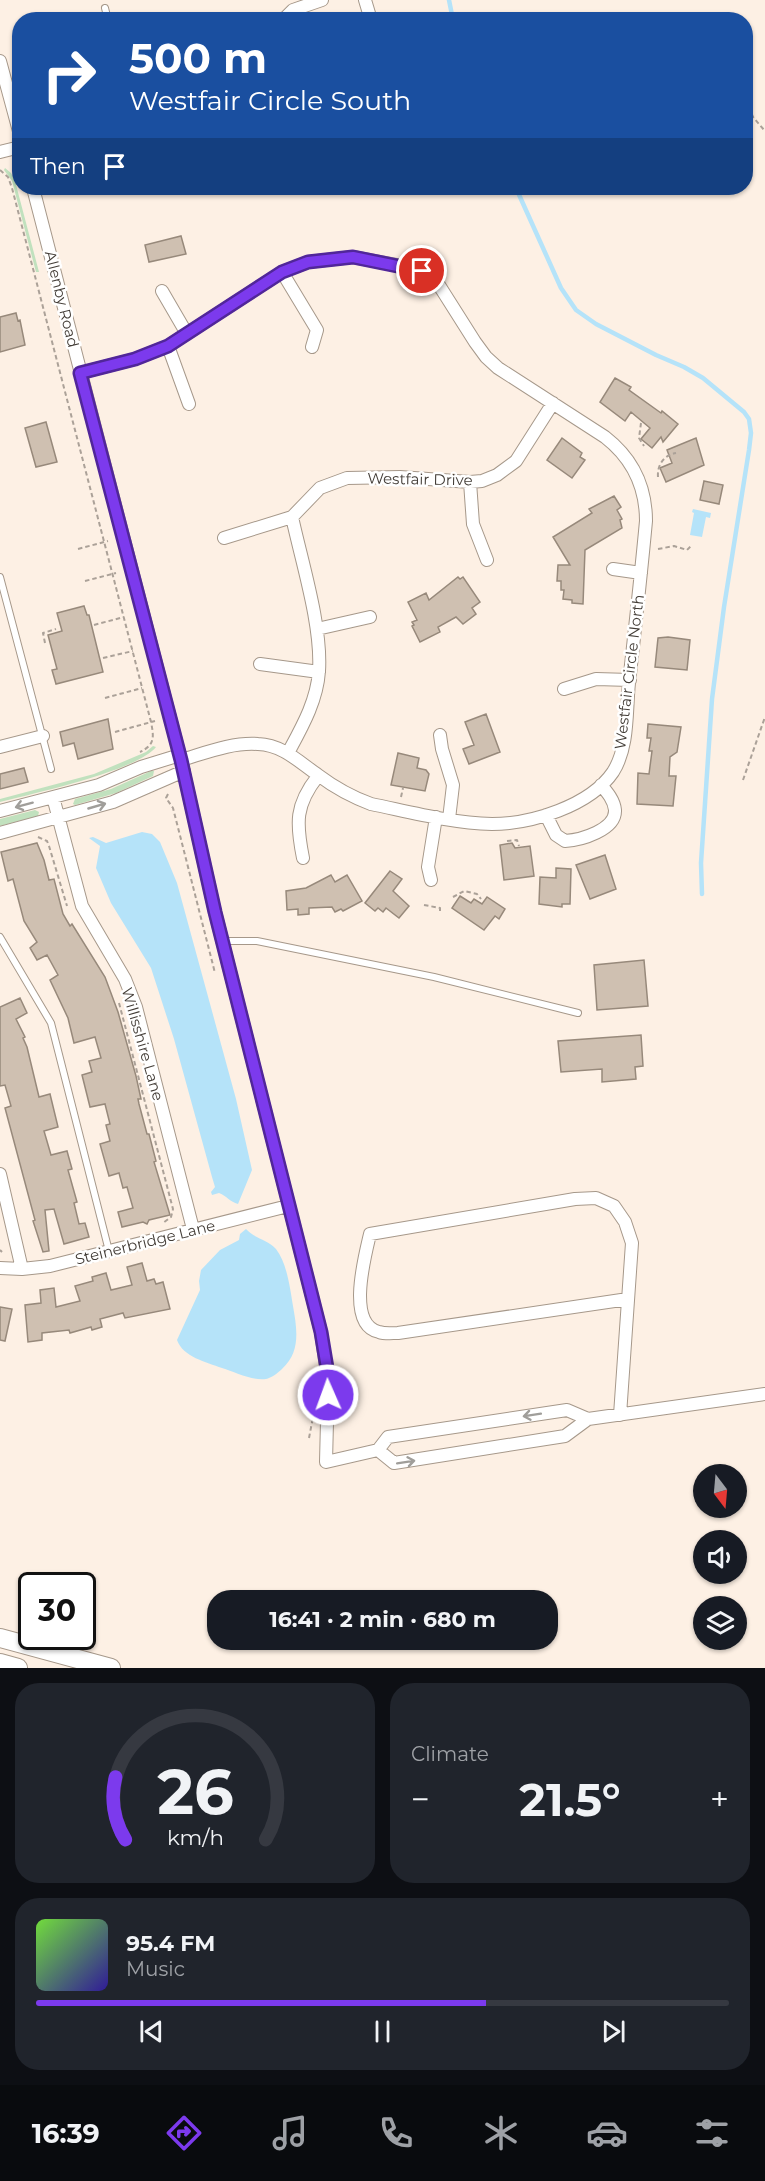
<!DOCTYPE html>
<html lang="en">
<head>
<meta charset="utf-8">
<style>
	:root { --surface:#171b24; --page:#20242c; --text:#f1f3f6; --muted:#9ea1a6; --line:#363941; --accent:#7c3aed }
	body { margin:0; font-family:Montserrat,sans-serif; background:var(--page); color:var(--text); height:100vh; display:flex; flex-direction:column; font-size:22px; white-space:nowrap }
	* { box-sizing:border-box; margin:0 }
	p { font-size:20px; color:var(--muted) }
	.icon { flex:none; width:33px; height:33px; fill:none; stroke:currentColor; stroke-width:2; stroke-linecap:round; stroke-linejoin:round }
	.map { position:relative; height:1668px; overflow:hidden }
	.drawer { display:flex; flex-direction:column; gap:15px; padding:15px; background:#0d0f14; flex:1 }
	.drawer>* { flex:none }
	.guide { position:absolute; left:12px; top:12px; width:741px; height:183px; border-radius:24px; box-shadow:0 2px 4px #0004; background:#1a4fa0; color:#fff; overflow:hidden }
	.needle { width:39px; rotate:164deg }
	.tools { position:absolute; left:693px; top:1464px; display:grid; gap:12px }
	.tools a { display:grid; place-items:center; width:54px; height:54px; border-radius:50%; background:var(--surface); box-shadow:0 2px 4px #0004; font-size:30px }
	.speed { position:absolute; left:18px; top:1572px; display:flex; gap:12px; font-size:30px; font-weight:700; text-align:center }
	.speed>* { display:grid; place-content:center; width:78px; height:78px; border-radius:50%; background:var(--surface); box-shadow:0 2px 4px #0004; line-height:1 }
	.speed .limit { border:3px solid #111; border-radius:9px; background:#fff; color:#111 }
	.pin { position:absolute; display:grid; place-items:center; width:51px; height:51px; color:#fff; margin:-26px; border:3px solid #fff; border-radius:50%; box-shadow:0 2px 6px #0007 }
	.me { position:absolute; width:66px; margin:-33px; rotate:358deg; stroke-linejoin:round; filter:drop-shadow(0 0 4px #0008) }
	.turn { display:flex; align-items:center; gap:21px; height:126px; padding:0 18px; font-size:27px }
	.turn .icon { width:78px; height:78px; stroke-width:2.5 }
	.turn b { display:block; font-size:42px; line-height:51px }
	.then { display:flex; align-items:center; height:57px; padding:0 18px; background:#0003; gap:12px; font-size:22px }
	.big { font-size:45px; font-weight:700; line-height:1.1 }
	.drawer .widget { flex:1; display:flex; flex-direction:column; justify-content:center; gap:9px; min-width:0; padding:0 21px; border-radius:24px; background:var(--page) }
	.drawer .dial { align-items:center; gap:0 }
	.dial svg { height:156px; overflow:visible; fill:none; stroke:var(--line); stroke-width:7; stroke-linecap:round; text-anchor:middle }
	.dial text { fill:var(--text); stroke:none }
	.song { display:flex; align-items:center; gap:18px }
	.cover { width:72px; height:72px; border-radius:9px; background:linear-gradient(135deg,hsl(100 70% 55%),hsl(250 70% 35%)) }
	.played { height:6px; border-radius:3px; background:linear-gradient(90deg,var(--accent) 65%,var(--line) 65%) }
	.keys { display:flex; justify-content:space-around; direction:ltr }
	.heat { display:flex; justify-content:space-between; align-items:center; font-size:33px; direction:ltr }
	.drawer .tiles { flex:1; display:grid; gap:15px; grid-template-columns:1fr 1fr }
	.widget:last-child { grid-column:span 2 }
	.trip { position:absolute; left:207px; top:1590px; width:351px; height:60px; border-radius:24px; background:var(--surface); box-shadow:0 2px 4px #0004; font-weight:700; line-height:60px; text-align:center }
	.dock { display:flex; height:96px; justify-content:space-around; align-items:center; background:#090b0e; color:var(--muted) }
	.dock .icon { width:42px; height:42px }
	.dock .current { color:var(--accent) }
	.dock b { font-size:27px; color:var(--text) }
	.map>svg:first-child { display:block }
	.green { fill:#c1e1be }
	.water { fill:#b5e3f9 }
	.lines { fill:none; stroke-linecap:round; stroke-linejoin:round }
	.stream { stroke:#b5e3f9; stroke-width:4.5 }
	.building { fill:#cfc0b1; stroke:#97897b; stroke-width:1.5 }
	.lane-casing { stroke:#a6988a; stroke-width:8 }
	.street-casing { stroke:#a6988a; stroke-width:14 }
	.secondary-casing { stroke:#a6988a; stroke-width:20 }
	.path { stroke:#aba198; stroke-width:2; stroke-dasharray:4.5 3; stroke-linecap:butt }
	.lane { stroke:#fff; stroke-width:6 }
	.street { stroke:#fff; stroke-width:12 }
	.secondary { stroke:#fff; stroke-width:18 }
	.oneway { stroke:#a09e9a }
	.route-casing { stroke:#51269a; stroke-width:15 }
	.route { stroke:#7c3aed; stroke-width:10 }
	.labels { text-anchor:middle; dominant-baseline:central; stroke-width:5; stroke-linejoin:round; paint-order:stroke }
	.street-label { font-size:15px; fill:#423c36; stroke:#fff }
</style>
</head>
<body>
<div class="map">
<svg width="765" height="1668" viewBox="0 0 765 1668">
	<rect width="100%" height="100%" fill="#fdf0e4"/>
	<path class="green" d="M5,168L11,173L15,181L39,272H36L12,181L4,170Z
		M153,746L156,747C137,771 31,794 0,802V799L94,774L146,752Z
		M151,771H154L153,776L116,793L75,805L73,804L75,799L111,789Z
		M35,810L39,812L38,816L0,826V819Z"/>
	<path class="water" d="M693,509L711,513L710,518L706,517L702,537L690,535L694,513L692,512Z
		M142,832L152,834L160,842L177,883L236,1099L252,1170L238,1204C230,1202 227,1196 219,1193L212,1195L211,1192L215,1187L212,1177L174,1039L151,968L111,903L96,868L100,846L89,838L93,837L106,843Z
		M246,1229C255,1239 267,1239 276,1249C287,1263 290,1288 293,1306C297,1329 301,1352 282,1369C278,1373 271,1378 266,1379C252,1381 235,1372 222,1368C206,1362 183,1357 177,1340L200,1290L199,1281L201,1270L220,1250L239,1240L240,1234Z"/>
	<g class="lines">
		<path class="stream" d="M449,0L453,20
			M516,188L561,288L576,310L596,324L656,355L684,367L703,378L744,412L749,419L751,433L749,450L724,607L712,699L701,863L702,894"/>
	</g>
	<path class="building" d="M181,236L186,254L149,262L145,245Z
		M16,313L18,321L20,320L25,345L0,352V317Z
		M615,378L631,387L629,390L661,413L662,411L678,424L663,442L661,437L652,448L641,439L650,428L631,412L625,421L600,402Z
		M46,422L57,462L36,467L25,428Z
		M562,438L582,453L580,457L585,460L572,478L547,460Z
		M696,438L704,465L666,482L660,468L672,463L667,450Z
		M704,481L723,485L719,504L700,500Z
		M614,496L621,507L617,510L622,519L620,520L622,528L585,550L583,604L572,603V600L563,599L564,590H561V581H557L558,565H570L553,537L592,513L589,509Z
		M458,577L460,579L463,577L480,602L472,608L476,614L463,624L456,617L438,627L440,632L420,642L412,626L414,625L412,622L417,620L408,602L426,593L429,600Z
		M84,606L87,615H89L103,672L56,684L52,670L57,669L48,635L62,631L57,613Z
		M668,637L690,640L687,670L655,667L658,638Z
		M486,714L500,752L469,764L463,749L474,745L465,722Z
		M108,719L113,749L78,759L74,743L63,746L60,732Z
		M648,724L681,727L677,752L670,757L669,776H676L673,806L637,804L638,773L649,774L652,751H649L651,738H647Z
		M398,753L419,758L417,768L426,770L429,774L425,791L391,785Z
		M24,768L28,782L0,789V774Z
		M37,843L44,860L49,880L54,879L63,914L70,926L72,924L105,977L118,1012L136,1076L141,1099H138L139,1104L147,1134H149L156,1161L154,1162L170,1215L149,1220L147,1224L143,1222L122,1227L118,1212L133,1208L127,1187L123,1188L119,1173L109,1176L100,1144L110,1141L106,1125L110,1124L105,1104L90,1107L82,1075L92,1072L89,1061L101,1058L95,1037L74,1043L68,1018L50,980L58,975L47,955L37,960L30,948L37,942L24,921L13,879L8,881L1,852Z
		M512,843L515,848L530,846L534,876L504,880L500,845Z
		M605,855L616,889L590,899L576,865Z
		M556,868L571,869L570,904H562V907L539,904L540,877L556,878Z
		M390,871L402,879L393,891L409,906L399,918L386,908L383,912L378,908L375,911L365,903Z
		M331,875L335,882L347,875L362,901L343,911L341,909L335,912L332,907L309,908V914L298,915V909L287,910L286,891L306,888Z
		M460,896L471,903L474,899L482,904L487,897L505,909L499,919L495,916L484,930L452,908Z
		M644,960L648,1006L597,1010L594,965Z
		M20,998L27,1013L16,1019L25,1037L23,1038L27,1047L39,1097L50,1094L58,1127L44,1131L51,1155L67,1151L72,1169L68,1170L77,1202L74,1203L79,1224L85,1223L89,1237L64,1244L54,1209L45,1210L49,1251L43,1252L33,1221L35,1220L5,1108L11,1106L5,1085L0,1086V1007Z
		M641,1035L643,1066L635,1067L636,1079L602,1082V1069L561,1072L558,1041Z
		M142,1263L147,1281L154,1279L156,1284L163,1282L170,1309L125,1318L123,1313L100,1319L102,1327L92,1330L91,1327L70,1333L69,1330L42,1333V1340L28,1342L25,1305L41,1303L40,1290L54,1288L56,1307L80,1301L75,1286L93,1281L92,1277L106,1273L111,1290L132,1285L127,1267Z
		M0,1307L12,1309L5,1341L0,1340Z"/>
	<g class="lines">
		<g class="lane-casing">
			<path id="lane" d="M105,8L108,20
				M0,577L51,769
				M0,937L51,1023L109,1251
				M223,941H257L434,977L578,1013"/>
		</g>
		<g class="street-casing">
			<path id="street" d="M365,0L371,20
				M283,20L293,10L322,0
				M0,61L20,135
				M0,152L20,147
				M33,188L181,760L215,912L321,1332L328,1381L326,1462L378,1450
				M282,272L317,330L312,347
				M162,291L187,334
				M168,346L189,404
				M80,373L135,359L168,346L282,272L308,262L353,257L407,267L422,271L437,282L475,342L486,357L498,368L605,437C632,458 646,487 646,521C641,575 635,629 629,683C626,711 629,747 613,772C590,806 531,824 492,824C451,823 410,812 371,804C352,797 334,787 318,775C299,762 283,745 258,744C232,742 205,753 181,760
				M470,482L473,524L487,560
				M224,538L292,517
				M613,569L641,573
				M317,629L370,617
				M260,664L319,672
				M564,689L596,679L630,680
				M440,735L442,749L453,785L449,819
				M0,747L43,736
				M288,753C302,727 317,701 319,671C322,626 302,563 292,517L320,488L347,478L400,477L470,482L482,481L497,475L516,461L553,403
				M53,797L82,906L125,979L136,1007L193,1229
				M0,811L99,785L141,767L180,755
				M546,815L556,835L565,841C581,840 616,830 615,810C614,800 607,792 601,785
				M0,833L113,802L184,771
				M303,858C296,823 295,805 318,776
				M431,880L428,867L436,817
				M0,1174L22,1269
				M0,1268L22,1269L50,1266L288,1206
				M620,1415L632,1243L625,1222L614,1206L596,1198L575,1199L370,1234C365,1256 346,1325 379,1332C385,1334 392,1333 398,1333L628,1299
				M588,1419L567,1410L388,1437L378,1450L394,1463L565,1436L588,1419L765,1394"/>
		</g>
		<g class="secondary-casing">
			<path id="secondary" d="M0,1638L111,1668
				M0,1663L18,1668"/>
		</g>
		<path class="path" d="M746,100L753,117L765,131
			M0,170L8,177L12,188L151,722C154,737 155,745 140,752
			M641,423L639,438L644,446
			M658,477C657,465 664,455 676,453
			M78,549L108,541
			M658,549L674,546L687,550L691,546
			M85,581L116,573
			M94,625L124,617
			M45,643L43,633L56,629
			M103,658L133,651
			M105,698L142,688
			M115,732L155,721
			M743,780L765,717
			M168,794L166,798L173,808L215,973
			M401,797L403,788
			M38,837L47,841L49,846L67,906
			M507,841L517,840L519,846
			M453,897L464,891L477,894L481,899
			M424,905L440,908V911
			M119,1003L173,1209L171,1217L163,1223
			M0,1250L2,1252
			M309,1438L313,1417"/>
		<use href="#lane" class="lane"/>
		<use href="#street" class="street"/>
		<use href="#secondary" class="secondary"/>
	</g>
	<defs><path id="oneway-shaft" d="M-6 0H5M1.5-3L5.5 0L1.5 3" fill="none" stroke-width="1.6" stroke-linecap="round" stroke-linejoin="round" transform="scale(1.5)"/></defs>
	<g class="oneway">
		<use href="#oneway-shaft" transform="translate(24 805) rotate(165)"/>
		<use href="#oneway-shaft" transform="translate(97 806) rotate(-16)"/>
		<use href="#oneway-shaft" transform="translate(532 1415) rotate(171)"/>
		<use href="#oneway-shaft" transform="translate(406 1462) rotate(-9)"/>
	</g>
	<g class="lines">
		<g class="route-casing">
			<path id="route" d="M328,1395L327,1368L321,1332L215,912L181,760L80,373L135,359L168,346L282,272L308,262L353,257L422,271"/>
		</g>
		<use href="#route" class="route"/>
	</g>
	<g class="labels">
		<g class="street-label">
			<text transform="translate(62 299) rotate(76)">Allenby Road</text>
			<text transform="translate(420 479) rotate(1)">Westfair Drive</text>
			<text transform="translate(629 672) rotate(-83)">Westfair Circle North</text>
			<text transform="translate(143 1044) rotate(74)">Willisshire Lane</text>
			<text transform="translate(145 1242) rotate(-14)">Steinerbridge Lane</text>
		</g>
	</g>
</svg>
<div class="tools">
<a><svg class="needle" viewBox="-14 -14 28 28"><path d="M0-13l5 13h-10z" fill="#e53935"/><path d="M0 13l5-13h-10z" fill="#9ea1a6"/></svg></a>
<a><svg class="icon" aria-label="sound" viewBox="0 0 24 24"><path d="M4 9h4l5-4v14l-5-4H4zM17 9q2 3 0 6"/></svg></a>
<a><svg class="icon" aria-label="layers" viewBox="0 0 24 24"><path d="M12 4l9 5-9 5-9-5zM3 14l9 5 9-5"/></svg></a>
</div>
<div class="speed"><div class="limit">30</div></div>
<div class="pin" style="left:422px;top:271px;background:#d93025"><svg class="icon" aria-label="arrive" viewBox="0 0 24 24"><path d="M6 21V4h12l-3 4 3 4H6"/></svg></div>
<svg class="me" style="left:328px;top:1395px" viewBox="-20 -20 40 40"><circle r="17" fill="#7c3aed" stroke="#fff" stroke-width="3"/><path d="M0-11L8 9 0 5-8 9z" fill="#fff"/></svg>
<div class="trip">16:41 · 2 min · 680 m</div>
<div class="guide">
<div class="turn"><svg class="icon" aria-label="right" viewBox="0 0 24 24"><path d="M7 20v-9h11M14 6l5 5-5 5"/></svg><div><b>500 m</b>Westfair Circle South</div></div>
<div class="then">Then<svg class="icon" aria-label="arrive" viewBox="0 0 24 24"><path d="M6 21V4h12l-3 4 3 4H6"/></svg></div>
</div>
</div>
<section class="drawer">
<div class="tiles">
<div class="widget dial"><svg viewBox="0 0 100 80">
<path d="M14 69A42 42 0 1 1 86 69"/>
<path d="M14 69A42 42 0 0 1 9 37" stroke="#7c3aed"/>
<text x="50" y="56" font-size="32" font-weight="700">26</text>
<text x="50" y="72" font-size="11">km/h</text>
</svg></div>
<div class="widget"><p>Climate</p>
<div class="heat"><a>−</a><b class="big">21.5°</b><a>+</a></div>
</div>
<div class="widget">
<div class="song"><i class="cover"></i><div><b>95.4 FM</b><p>Music</p></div></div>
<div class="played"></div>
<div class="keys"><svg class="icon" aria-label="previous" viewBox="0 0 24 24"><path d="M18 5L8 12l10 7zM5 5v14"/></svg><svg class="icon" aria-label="pause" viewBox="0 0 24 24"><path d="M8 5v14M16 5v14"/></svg><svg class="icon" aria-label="next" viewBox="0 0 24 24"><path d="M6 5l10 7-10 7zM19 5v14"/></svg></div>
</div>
</div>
</section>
<nav class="dock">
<b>16:39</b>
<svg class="icon current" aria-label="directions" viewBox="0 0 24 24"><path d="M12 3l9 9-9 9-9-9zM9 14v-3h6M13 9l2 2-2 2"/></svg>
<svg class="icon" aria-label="music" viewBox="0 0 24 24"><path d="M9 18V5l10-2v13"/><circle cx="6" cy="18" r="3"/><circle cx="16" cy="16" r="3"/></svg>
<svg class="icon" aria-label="phone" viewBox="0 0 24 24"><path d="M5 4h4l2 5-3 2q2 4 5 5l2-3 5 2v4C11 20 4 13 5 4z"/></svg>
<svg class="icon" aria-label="climate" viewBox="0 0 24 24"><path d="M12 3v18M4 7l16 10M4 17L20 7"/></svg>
<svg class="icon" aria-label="car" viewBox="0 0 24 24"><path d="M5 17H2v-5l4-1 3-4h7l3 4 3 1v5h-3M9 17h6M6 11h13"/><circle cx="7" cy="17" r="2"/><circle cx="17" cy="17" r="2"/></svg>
<svg class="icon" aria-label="filters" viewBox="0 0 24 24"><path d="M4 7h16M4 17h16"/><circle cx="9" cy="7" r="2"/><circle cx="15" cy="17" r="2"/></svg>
</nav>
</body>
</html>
